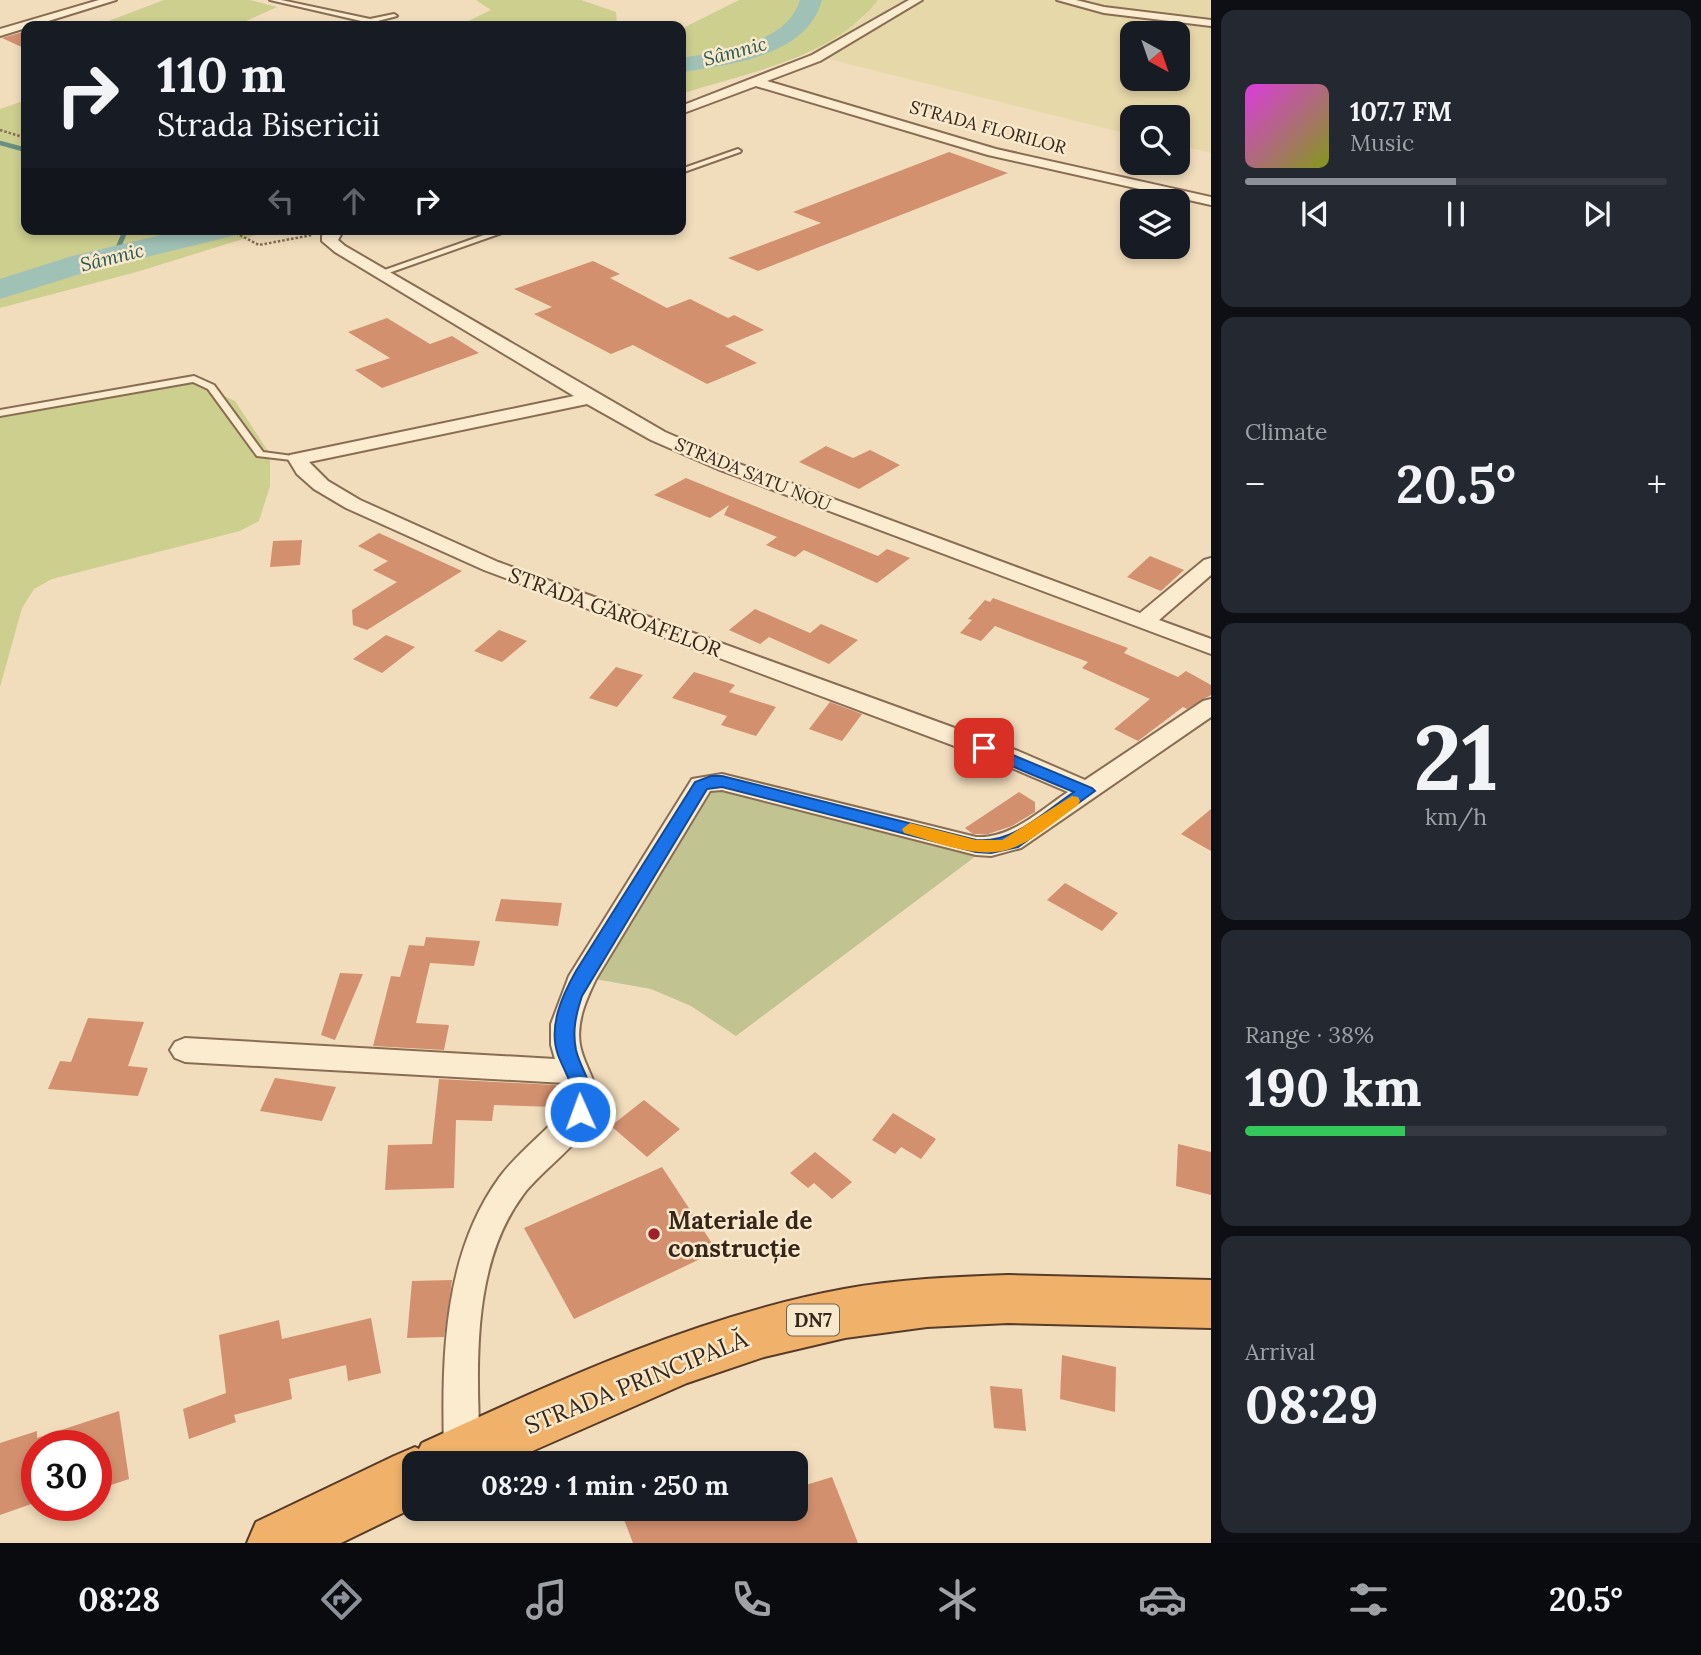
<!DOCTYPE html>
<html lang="en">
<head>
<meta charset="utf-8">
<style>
	:root { --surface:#171b24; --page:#242831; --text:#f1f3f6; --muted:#9ea1a6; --line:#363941; --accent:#8c9099 }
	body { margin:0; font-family:Lora,serif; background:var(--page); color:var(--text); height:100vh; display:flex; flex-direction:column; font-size:26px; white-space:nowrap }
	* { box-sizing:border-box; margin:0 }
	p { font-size:23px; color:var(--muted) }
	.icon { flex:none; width:38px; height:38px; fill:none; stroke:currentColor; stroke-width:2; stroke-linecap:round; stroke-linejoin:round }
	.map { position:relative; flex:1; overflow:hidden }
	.details { display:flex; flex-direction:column; gap:10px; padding:10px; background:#0d0f14; width:490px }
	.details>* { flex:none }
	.hud { position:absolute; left:21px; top:21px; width:665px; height:214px; border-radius:14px; box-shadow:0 4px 10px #0003; background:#171b24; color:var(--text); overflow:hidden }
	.needle { width:46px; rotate:140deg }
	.buttons { position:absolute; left:1120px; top:21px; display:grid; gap:14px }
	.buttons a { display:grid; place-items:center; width:70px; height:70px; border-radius:14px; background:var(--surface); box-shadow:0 4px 10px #0003; font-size:35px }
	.speed { position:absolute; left:21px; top:1430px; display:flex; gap:14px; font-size:35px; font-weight:700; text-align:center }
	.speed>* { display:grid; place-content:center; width:91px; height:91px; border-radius:50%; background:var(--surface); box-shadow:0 4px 10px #0003; line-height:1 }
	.speed .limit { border:10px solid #d22; background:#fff; color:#111 }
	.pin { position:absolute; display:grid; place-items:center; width:60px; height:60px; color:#fff; margin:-30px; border-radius:14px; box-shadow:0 4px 10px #0006 }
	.me { position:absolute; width:77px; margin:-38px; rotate:358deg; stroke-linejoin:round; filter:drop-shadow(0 0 5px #0008) }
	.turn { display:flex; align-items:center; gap:24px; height:147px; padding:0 21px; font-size:32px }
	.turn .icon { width:91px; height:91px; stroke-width:2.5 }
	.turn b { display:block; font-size:49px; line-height:60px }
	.lanes { display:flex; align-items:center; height:66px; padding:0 21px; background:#0003; justify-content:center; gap:35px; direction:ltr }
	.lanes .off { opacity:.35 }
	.big { font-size:52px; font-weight:700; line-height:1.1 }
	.details .card { flex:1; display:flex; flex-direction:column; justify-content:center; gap:10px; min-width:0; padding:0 24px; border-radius:14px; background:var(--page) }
	.details .dial { align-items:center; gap:0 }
	.dial b { font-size:91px; line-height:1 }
	.song { display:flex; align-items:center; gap:21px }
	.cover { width:84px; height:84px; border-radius:10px; background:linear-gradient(135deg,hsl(300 70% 55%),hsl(70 70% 35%)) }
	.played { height:7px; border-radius:4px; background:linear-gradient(90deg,var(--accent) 50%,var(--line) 50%) }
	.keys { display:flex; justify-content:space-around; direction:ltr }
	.heat { display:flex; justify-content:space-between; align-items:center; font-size:38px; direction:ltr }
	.charge { height:10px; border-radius:5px; background:linear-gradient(90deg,#34c759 38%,var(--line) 0) }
	.trip { position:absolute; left:402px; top:1451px; width:406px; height:70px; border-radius:14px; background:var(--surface); box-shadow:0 4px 10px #0003; font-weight:700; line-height:70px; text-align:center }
	.tabs { display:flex; height:112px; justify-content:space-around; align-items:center; background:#090b0e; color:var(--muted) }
	.tabs .icon { width:49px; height:49px }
	.tabs .selected { color:var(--accent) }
	.tabs b { font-size:32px; color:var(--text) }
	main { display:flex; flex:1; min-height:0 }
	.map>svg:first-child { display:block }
	.farmland { fill:#e7d8a9; fill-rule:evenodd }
	.green { fill:#cdcf8f }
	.cemetery { fill:#c1c390 }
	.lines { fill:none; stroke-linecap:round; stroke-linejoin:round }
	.stream-far1 { stroke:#678f82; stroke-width:4.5 }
	.stream { stroke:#678f82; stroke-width:5 }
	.river { fill:#a0c1b5; fill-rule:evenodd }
	.building { fill:#d2906f }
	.service-casing { stroke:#896c54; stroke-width:4 }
	.minor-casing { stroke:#896c54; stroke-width:4 }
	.trunk-casing { stroke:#563b29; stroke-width:4 }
	.path { stroke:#896c54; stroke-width:2.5; stroke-dasharray:2.5 2; stroke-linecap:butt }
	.service { fill:#fbebcf; fill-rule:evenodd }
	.minor { fill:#fbebcf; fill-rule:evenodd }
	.trunk { fill:#f0b26a; fill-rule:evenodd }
	.route { fill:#1a73e8; stroke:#114b97; stroke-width:2 }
	.slow { fill:#f59e0b }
	.poi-dot { fill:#9d202a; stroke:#f8e8cc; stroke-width:2.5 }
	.labels { text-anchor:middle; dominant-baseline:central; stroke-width:5; stroke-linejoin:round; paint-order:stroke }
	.far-street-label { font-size:18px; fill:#37261a; stroke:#f8e8cc }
	.far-water-label { font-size:19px; font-style:italic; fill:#285952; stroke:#f8e8cc }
	.shield { fill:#f8e8cc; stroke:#71604f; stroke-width:2 }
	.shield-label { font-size:19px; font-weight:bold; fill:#37261a }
	.street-label { font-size:21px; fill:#37261a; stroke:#f8e8cc }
	.near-poi-label { font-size:24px; font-weight:bold; fill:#37261a; stroke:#f8e8cc; text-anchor:start }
	.near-street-label { font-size:24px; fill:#37261a; stroke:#f8e8cc }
</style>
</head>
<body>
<main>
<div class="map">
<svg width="1211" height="1543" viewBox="0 0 1211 1543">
	<rect width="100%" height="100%" fill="#f1ddbc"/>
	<path class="farmland" d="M878,0H1211V153L1178,145V117H1132V135L808,54L862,19ZM1132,33H1178V79H1132Z"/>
	<path class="green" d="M164,0H250L277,7L242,23L256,26H95Z
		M476,0H581L616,12L617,22L641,26H458L491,10Z
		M739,0H878C832,59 749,72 681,94V29Z
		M26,100V229H275L140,271L0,308V109Z
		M193,382L235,401L270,454V486L259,521L240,531L52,579L34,589L22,608L0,687V418Z"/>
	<path class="cemetery" d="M720,788L980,853L736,1036L691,1006L651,989L595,979L709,793Z"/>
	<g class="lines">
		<path class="stream-far1" d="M0,143L26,150"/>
		<path class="stream" d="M115,255L126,229"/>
		<path class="river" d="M800,0H822C807,56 730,65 681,72V58C721,51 786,45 800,0Z
			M187,229H241L237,235L93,270L0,299V279L72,256Z"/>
	</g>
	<path class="building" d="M26,31V49L2,38Z
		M949,152L1008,173L758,271L728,258L821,223L793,212Z
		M593,261L620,274L610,278L667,308L690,299L728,318L734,315L764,330L725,346L757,363L707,384L633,345L611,354L534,314L552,307L514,289Z
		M387,318L430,344L452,336L479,353L382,388L355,370L390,358L348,332Z
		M826,446L853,458L870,450L900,465L859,489L799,462Z
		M686,478L878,556L887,549L910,558L877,583L804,550L795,557L766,545L777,537L724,515L729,505L710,518L654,495Z
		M379,533L462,571L367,630L353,625L352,610L397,582L373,570L388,561L358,546Z
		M302,540L300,565L270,567L273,541Z
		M1150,556L1184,570L1161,591L1127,577Z
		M993,598L1128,648L1124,653L1178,677L1186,671L1211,685V695L1187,709L1183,707L1138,741L1114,729L1150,699L1082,668L1088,662L995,626L981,641L960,633L972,620L968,619L985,600L990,602Z
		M755,609L810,633L821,624L858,640L829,664L769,637L760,644L729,630Z
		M499,630L527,641L502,662L474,651Z
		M386,635L415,647L382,673L353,659Z
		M616,667L643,675L617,707L589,698Z
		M694,672L735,685L729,692L776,707L756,736L721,725L727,716L672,698Z
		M830,702L862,714L842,741L809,729Z
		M1019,792L1035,802V812L1012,826L988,834H973L965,828Z
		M1211,809V851L1181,834Z
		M1065,883L1118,913L1102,931L1047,900Z
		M501,899L562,903L558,926L495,921Z
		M426,937L480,941L474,966L430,963L416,1023L449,1025L444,1050L373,1046L391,976L400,977L409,945L424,946Z
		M340,973L363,974L335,1040L321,1035Z
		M88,1018L144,1022L128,1066L148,1068L138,1096L48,1089L60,1061L71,1062Z
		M275,1078L336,1087L322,1121L260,1111Z
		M439,1079L556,1085L555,1107L494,1105L492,1121L456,1120L454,1188L385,1190L388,1145L432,1144Z
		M644,1100L680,1129L647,1157L611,1126Z
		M893,1113L936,1139L921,1159L901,1147L895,1154L872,1140Z
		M1178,1144L1211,1152V1195L1176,1186Z
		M815,1152L852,1182L832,1199L814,1183L808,1188L790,1173Z
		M662,1167L717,1251L574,1319L524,1228Z
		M452,1280L444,1337L407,1338L412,1281Z
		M371,1318L381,1373L348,1381L346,1365L289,1379L292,1399L234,1415L236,1422L189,1439L183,1409L226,1393L219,1335L279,1320L282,1339Z
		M1062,1355L1116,1367L1115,1412L1060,1399Z
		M990,1386L1022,1389L1026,1431L994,1428Z
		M119,1411L129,1479L96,1490V1446H37V1502L0,1515V1443L37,1431V1438Z
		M832,1477L858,1543H633L623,1517L645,1508H658L662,1519L693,1508H796V1488Z"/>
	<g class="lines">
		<g class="service-casing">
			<path id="service" d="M270,0H281L370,19L394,14L397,16L370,23Z
				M738,149L741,151L740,152L681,173V169Z
				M501,229H513L383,275L376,273Z
				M194,376L214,385L263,452L300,457V461L257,456L208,389L193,382L0,416V410Z"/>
		</g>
		<g class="minor-casing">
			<path id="minor" d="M99,0H116L0,36V29Z
				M909,0H922L820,61L767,81L996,149L1211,197V205L988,155L756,86L681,114V106L812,55Z
				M1057,0H1076L1104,7L1211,20V26L1104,13Z
				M328,229H344L338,240L345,246L665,432L734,462L1140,613L1204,560L1211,558V575L1159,620L1211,639V654L720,470L651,440L587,404L309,462L328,481L360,500L498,562L1018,751L1085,780L1203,701L1211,699V717L1021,848L991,856L976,855L722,790L710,791L596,979C586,1000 576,1022 580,1045C584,1068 603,1087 595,1111C586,1141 542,1169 523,1195C470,1266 477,1370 480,1453L476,1463H448L444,1453C442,1360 442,1257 499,1178C518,1152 545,1133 566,1108L565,1083L185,1062L175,1058L170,1050L175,1042L185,1038L555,1059L551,1045V1024L569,976L692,779L722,774L976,837C1011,839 1039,811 1068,792L1000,763L484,570L346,508L314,489L297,474L288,459L290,455L574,396L335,252L322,241V236Z"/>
		</g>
		<g class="trunk-casing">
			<path id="trunk" d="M1008,1275L1211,1280V1328L1008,1323L927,1327L845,1338L764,1357L687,1383L505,1463H415V1507L341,1543H247L256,1522L394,1456L415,1447L419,1449L422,1443C557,1381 697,1316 844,1289C898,1279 953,1277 1008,1275Z"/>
		</g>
		<path class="path" d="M0,130L26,138
			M228,229L259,245L312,235"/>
		<use href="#service" class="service"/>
		<use href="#minor" class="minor"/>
		<use href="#trunk" class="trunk"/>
	</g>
	<path class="route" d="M984,743L1092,788L1095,791L1018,847L991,853L976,852L722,787L707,789L582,996C576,1014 572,1031 576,1050C582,1075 601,1091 587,1118L580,1120L573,1118L570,1112C577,1086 567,1078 558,1055C548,1026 562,996 576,971L695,782L711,776H722L976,840C1013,844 1044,812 1074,792L978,752L976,748L978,744Z"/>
	<path class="slow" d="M1072,796L1078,797L1080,801L1078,805C1058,819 1037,838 1015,847C982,862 937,842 904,833L902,829L910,823L976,840H1002Z"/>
	<circle class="poi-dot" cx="654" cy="1234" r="7"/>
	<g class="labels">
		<g class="far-street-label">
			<text transform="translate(988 127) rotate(15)">STRADA FLORILOR</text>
			<text transform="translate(753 474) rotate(22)">STRADA SATU NOU</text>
		</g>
		<g class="far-water-label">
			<text transform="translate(735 51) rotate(-15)">Sâmnic</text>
			<text transform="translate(112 257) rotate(-14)">Sâmnic</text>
		</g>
		<rect class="shield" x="787" y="1304.5" width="52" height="31" rx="5"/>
		<g class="shield-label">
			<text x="813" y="1320">DN7</text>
		</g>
		<g class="street-label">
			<text transform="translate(615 612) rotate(20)">STRADA GAROAFELOR</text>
		</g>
		<g class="near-poi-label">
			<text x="668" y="1220">Materiale de<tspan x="668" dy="28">construcție</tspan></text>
		</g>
		<g class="near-street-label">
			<text transform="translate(636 1382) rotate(-22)">STRADA PRINCIPALĂ</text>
		</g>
	</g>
</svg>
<div class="buttons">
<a><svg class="needle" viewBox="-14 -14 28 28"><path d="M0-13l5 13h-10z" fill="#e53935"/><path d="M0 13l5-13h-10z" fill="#9ea1a6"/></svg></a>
<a><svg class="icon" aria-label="search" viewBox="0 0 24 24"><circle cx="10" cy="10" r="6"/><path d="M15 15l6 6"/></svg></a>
<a><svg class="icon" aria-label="layers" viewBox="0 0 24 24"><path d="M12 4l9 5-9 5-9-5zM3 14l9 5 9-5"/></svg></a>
</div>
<div class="speed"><div class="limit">30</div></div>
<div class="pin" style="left:984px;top:748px;background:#d93025"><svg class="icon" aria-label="arrive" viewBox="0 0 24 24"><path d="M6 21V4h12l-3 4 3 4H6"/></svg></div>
<svg class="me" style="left:580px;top:1112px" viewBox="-20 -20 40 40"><circle r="17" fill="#1a73e8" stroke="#fff" stroke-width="3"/><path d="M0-11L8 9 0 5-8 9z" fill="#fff"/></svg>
<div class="trip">08:29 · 1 min · 250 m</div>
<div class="hud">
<div class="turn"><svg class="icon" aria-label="right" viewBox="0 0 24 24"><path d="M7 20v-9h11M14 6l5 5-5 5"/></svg><div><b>110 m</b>Strada Bisericii</div></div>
<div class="lanes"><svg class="icon off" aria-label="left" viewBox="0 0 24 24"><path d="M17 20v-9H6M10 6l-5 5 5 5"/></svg><svg class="icon off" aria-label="ahead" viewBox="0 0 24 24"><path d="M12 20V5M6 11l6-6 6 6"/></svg><svg class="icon" aria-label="right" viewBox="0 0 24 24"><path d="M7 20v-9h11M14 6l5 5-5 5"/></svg></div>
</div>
</div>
<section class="details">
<div class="card">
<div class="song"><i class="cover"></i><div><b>107.7 FM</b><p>Music</p></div></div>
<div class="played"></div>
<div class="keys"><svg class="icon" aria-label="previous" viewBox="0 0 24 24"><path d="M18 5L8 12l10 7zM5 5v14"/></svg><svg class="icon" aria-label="pause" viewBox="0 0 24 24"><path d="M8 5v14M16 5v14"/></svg><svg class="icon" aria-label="next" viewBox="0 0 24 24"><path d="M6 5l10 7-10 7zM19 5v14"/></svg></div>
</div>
<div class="card"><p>Climate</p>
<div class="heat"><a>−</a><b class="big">20.5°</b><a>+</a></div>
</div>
<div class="card dial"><b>21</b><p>km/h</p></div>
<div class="card"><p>Range · 38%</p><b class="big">190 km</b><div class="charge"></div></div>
<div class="card"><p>Arrival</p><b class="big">08:29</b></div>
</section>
</main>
<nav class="tabs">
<b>08:28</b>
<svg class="icon selected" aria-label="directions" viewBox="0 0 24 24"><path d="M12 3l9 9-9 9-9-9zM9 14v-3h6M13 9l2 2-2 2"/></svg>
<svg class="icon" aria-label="music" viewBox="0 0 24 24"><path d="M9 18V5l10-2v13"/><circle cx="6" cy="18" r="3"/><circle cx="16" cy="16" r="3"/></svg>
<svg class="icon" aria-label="phone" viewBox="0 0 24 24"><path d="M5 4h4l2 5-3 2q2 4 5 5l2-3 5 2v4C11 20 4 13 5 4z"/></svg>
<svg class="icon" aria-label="climate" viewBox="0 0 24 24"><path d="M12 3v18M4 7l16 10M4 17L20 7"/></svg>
<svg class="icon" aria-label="car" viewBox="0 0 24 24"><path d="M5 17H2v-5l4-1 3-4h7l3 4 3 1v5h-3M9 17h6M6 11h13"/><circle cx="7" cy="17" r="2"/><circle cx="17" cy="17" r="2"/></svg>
<svg class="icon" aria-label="filters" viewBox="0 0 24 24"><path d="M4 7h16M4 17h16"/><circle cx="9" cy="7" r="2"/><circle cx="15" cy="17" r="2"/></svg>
<b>20.5°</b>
</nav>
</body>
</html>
